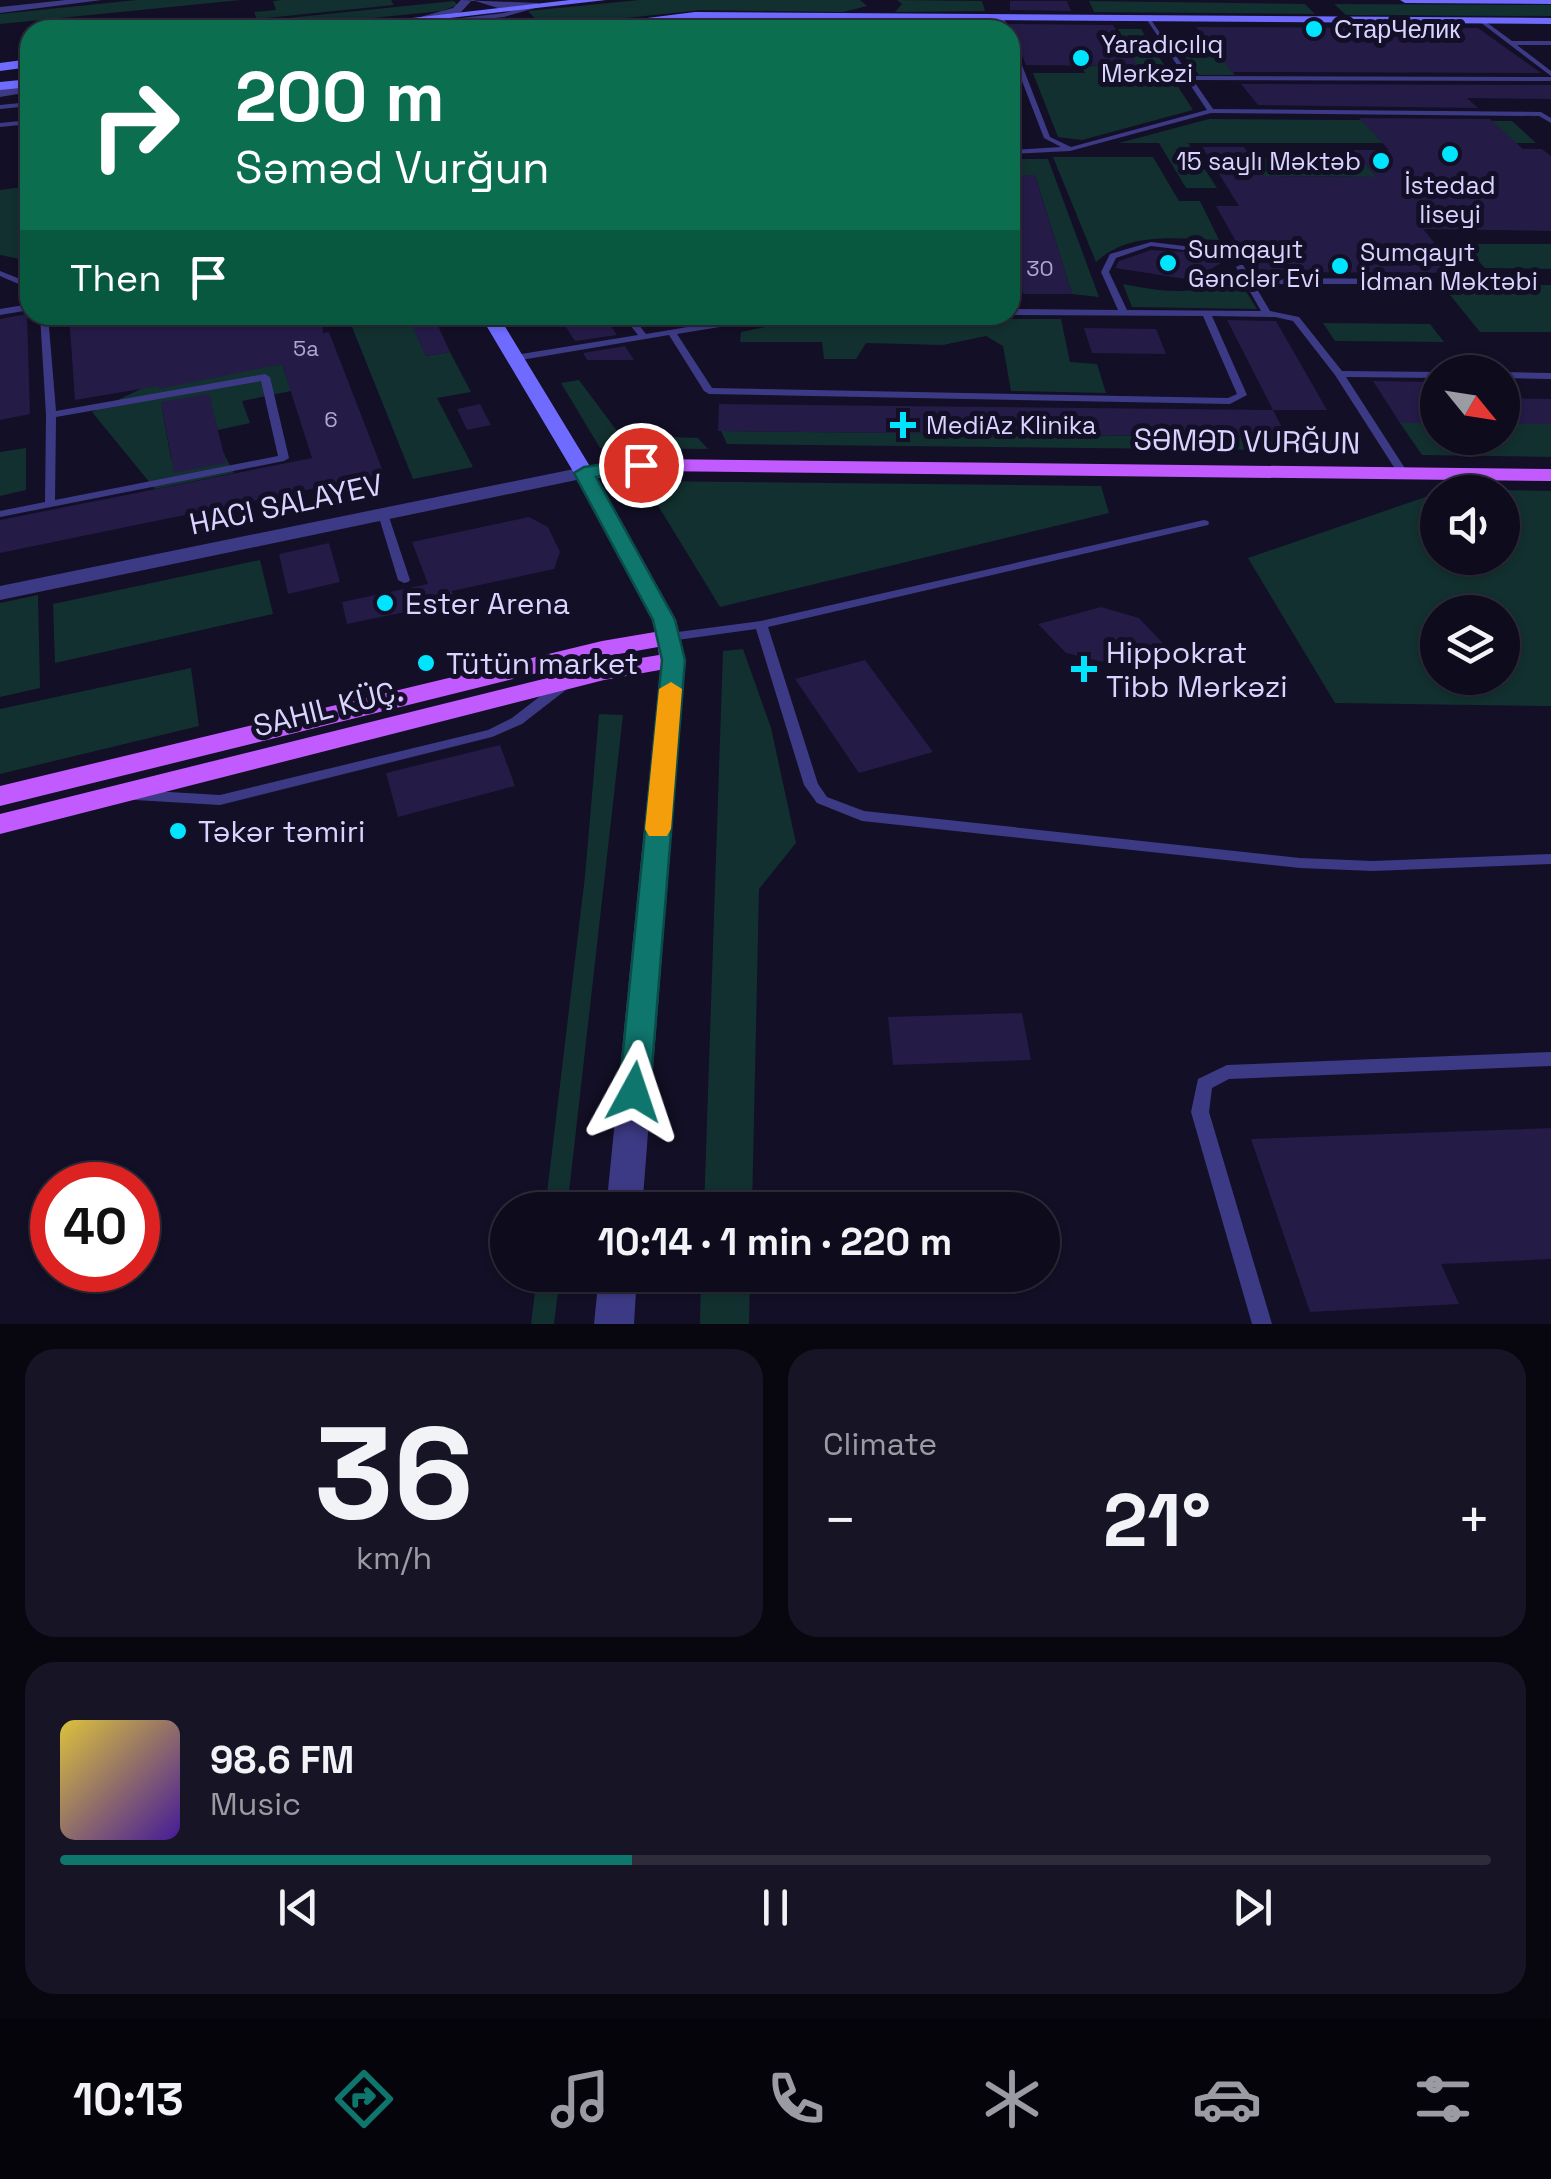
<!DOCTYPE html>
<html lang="en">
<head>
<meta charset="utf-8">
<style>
	:root { --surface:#0e0b1c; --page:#171425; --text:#f1f3f6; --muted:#9b9ba3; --line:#2e2b3b; --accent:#0f766e }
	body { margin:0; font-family:"Space Grotesk",sans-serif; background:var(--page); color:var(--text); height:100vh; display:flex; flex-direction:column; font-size:38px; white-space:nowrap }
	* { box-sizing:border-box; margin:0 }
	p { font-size:32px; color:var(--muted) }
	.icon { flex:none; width:55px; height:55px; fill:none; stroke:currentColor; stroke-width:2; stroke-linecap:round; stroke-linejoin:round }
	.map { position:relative; height:1324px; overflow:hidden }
	.details { display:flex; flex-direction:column; gap:25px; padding:25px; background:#08060f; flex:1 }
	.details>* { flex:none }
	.guide { position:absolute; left:20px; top:20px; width:1000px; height:305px; border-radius:30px; box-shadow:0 2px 8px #0004,0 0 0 2px var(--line); background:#0b6e4f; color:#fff; overflow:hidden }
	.needle { width:65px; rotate:120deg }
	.tools { position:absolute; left:1420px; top:355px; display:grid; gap:20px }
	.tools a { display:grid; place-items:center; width:100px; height:100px; border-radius:50%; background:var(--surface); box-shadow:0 2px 8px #0004,0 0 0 2px var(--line); font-size:50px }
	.speed { position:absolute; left:30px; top:1162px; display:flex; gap:20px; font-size:50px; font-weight:700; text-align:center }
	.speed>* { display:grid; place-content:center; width:130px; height:130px; border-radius:50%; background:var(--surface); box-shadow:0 2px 8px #0004,0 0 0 2px var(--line); line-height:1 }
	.speed .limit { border:15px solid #d22; background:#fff; color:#111 }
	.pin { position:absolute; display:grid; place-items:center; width:85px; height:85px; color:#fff; margin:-42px; border:5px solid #fff; border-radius:50%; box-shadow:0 2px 10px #0007 }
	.me { position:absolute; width:110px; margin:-55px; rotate:5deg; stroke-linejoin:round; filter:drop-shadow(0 0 8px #0008) }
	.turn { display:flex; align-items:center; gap:35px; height:210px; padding:0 50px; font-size:45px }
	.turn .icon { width:130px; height:130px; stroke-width:2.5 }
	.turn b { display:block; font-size:70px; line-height:85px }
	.then { display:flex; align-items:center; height:95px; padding:0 50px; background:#0003; gap:20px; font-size:38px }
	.big { font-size:75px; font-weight:600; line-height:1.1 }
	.details .card { flex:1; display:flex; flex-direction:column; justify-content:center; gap:15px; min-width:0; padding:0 35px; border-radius:30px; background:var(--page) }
	.details .dial { align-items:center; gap:0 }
	.dial b { font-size:130px; line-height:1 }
	.song { display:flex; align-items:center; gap:30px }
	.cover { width:120px; height:120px; border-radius:15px; background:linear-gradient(135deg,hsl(50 70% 55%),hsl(260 70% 35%)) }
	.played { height:10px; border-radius:5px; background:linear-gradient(90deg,var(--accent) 40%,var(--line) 40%) }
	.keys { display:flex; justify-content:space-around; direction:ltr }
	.heat { display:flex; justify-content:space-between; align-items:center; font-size:55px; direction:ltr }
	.details .tiles { flex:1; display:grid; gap:25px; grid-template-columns:1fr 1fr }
	.card:last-child { grid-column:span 2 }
	.trip { position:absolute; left:490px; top:1192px; width:570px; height:100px; border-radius:50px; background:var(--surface); box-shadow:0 2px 8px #0004,0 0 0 2px var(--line); font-weight:600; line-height:100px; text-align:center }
	.tab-bar { display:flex; height:160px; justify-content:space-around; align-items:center; background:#06040b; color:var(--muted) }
	.tab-bar .icon { width:70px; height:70px }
	.tab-bar .active { color:var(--accent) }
	.tab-bar b { font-size:45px; color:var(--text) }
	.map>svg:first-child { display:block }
	.green { fill:#12302f; fill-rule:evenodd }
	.building { fill:#241b47 }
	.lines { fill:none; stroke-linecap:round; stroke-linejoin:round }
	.service { fill:#3d3a85; fill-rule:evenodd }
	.minor { fill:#3d3a85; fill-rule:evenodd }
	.tertiary { fill:#3d3a85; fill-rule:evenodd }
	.secondary { fill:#6f6bff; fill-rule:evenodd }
	.primary { fill:#c25bff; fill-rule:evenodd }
	.route { fill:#0f766e; stroke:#0a4d48; stroke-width:2.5 }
	.slow { fill:#f59e0b }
	.poi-dot { fill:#00e5ff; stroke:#130f26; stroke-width:4 }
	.labels { text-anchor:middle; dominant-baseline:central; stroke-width:10; stroke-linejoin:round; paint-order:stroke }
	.far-number-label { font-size:22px; fill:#aca6d1 }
	.far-poi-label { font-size:25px; fill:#d9d4ff; stroke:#130f26; text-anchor:start }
	.street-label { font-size:30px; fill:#d9d4ff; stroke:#130f26 }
	.poi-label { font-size:30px; fill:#d9d4ff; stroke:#130f26; text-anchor:start }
</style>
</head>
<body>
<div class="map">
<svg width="1551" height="1324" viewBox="0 0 1551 1324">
	<rect width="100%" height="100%" fill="#130f26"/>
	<path class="green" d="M137,0H241L0,24V14Z
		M282,0H391L394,5L257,19L254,12L276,10L273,1Z
		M639,0H860L867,6L843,12L701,10L543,27L528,11Z
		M897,0L982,1L985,11L895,12L902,4Z
		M454,1L457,5L442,11L253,30H170Z
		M1089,1L1305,4L1315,14L1094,12Z
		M1334,4L1551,5V16L1346,15Z
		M1118,29H1141L1193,110L1082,140L1058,137L1033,73H1085L1081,66H1137Z
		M1205,36L1235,75H1199L1170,37Z
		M1209,119L1512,121L1536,143H1188L1217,188H1186L1159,143H1119Z
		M1053,157H1153L1179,201H1200L1219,240C1176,239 1130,231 1096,262Z
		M1251,157L1360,158L1377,177L1264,176Z
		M1013,159H1048L1099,297L1072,294L1035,175H1010Z
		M30,186V261L0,255V190Z
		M1462,244H1551V269L1485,268Z
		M1233,271L1257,309L1132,307L1123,284C1160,291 1204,300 1233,271Z
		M1441,284L1551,285V332H1480Z
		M433,315L411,322L426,356L450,352L471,392L437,398L473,467L413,479L348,317Z
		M804,319H1061L1070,362L1097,364L1106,393L1011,391L1003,346L986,336L943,345L866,343L856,359H824L822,342H740L741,332Z
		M1323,323L1430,324L1444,342L1335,341Z
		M282,364L291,391L242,401L250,423L218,430L162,408L171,459L222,450L234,473L155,489L92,412L143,388Z
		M579,380L620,435L698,438L708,449L600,448L561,383Z
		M1400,423H1437L1438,438H1502L1503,424H1551V457L1422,455Z
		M721,431L1344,438L1353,451L727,444Z
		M26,448V490L0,496V452Z
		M643,481L1101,486L1109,513L720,607Z
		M1449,489L1551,491V706L1335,703L1248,558L1437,493L1438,558H1502V492H1440ZM1438,612H1502V678H1438Z
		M260,560L273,614L55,663L53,604Z
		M38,595L40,688L0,697V603Z
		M743,649L771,728L796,843L759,889L752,1210H704L723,651Z
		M191,668L199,726L0,774V709Z
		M599,714L623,715L567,1210H545L585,876Z
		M537,1275H560L554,1324H531Z
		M701,1275H750L749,1324H700Z"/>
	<path class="building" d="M1010,1H1067L1071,11L1010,10Z
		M1010,24L1113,25L1138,66L1026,65L1016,41L1010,36Z
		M1196,27L1478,28L1541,73L1232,72Z
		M1241,84L1551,85V99L1467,98L1478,108L1258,105Z
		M1359,118L1490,119L1523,149H1542L1551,156V231L1423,229L1459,273L1253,272L1216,206H1239L1202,147H1244L1264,176L1377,177L1353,150H1389Z
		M1010,175H1035L1072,294H1023L1010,241Z
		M1151,250L1188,252L1221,263L1196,278L1186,279L1115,268L1119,261Z
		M27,314L30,414L0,420V319Z
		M69,315H322L323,333L329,332L384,474L0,553V520L312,458L282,364L159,389L158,386L75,400Z
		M558,315H603L617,335L575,341Z
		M434,317L450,352L426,356L410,321Z
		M1227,320L1276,321L1327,410H1273Z
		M1084,328L1156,329L1166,354L1092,353Z
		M625,346L634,360H587L583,353Z
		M1373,381L1438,382V423H1400Z
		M209,394L226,463L174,473L161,402Z
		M1502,398L1551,399V424H1502Z
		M480,404L491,425L467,430L457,409Z
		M719,404L1273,410L1287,437L718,431Z
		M529,517L548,527L560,552L554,569L452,591L454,602L347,624L342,602L428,584L412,542Z
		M329,543L340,582L288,594L279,554Z
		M1101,607L1139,618L1172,653L1128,668L1066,653L1038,624Z
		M865,660L933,752L859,773L795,679Z
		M500,745L515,786L398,817L386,773Z
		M1022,1013L1031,1060L893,1065L888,1017Z
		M1551,1128V1259L1441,1264L1459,1304L1310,1312L1251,1139Z"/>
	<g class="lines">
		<path class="service" d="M537,4L539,7L504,17L379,30H360L504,13Z
			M1001,15L1004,17L1008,30H1002L998,17Z
			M1145,17H1149L1190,76L1551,77V81L1193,80L1213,109L1541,112L1551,118V123L1539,116L1211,113L1070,151L1010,154V150L1061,147L1044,138L1010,50V40L1013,42L1050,137L1071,147L1207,110Z
			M1482,19L1512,41H1551V45H1517L1551,71V76L1480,22Z
			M494,28H562L565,30H491Z
			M30,102V106L0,109V105Z
			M30,120V124L0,127V123Z
			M1151,242L1184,246L1188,248L1184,250L1151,246L1116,258L1109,272L1127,310L1261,311L1236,267L1240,265H1243L1251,278L1425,279V283L1422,284H1254L1270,311L1299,317L1342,371L1439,372H1438V378L1346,377L1408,473L1407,475H1399L1335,375L1293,321L1275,317L1212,316L1247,395L1230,404L709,394L704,391L669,335L515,361L510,358L515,355L638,335L622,315H631L646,334L759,315H779L775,318L677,334L712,388L1228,398L1237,394L1203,316L1010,315V309L1118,310L1101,272L1110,254Z
			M0,271L30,283V289L0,276Z
			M30,304V310L0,315V309Z
			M40,315H48L56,411L265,374L270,377L289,458L284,461L0,517V511L45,502L46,415ZM261,381L278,456L55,500L56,417Z
			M1501,372H1502L1551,373V379L1502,378V372Z
			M383,511L388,514L410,580L408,582L404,583L398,580L378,514Z
			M1204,520L1208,521L1209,523L1208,525L768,627L818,784L827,797L864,811L1300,858L1373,861L1551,854V864L1373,871L1300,868L862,821L817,803L804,785L756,629L670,641L664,637L670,633L761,621Z
			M566,679L572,683L571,686L522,724L492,737L220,805L135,800L130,798L128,795L130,792L135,790L220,795L488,730L512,718L561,680Z
			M1551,1052V1066L1229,1079L1212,1088L1209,1112L1272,1324H1252L1191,1112L1198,1079L1227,1065Z"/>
		<path class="minor" d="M66,0H102L0,13V7Z
			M30,84V92L0,97V89Z
			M584,467L594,473L591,477L0,600V586Z"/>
		<path class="tertiary" d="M461,0L537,3L542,6L498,8L472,0L461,12L419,22L413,19L453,8Z
			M673,652L685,660L642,1210H606L661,660Z
			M599,1275H637L634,1324H594Z"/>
		<path class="secondary" d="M570,0H606L346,30H308Z
			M1400,0H1551V4L1405,3Z
			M695,12L1551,18V24L695,18L552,30Z
			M30,59V67L0,71V63Z
			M30,79V87L0,90V82Z
			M480,315H498L594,473L591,477H577L574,473Z"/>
		<path class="primary" d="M652,459L1551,469V481L652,471L597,478L676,620L685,660L682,666L604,680L0,834V814L604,664L659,655L658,647L602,657L0,806V786L602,641L655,632L652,620L574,473L584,467Z"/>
	</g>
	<path class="route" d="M641,459L648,461V469L596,477L675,620L685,660L650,1092L646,1102L634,1106L623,1102L619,1092L662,660L653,620L574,473L584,467Z"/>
	<path class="slow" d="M671,682L682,689L671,829L667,836H649L645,829L659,689Z"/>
	<g class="poi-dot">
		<circle cx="1314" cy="29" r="10"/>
		<circle cx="1081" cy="58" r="10"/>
		<circle cx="1450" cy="154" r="10"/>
		<circle cx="1381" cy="161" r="10"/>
		<circle cx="1168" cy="263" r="10"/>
		<circle cx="1340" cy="266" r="10"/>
		<path d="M898 410h10v10h10v10h-10v10h-10v-10h-10v-10h10z"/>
		<circle cx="385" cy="603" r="10"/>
		<circle cx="426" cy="663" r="10"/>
		<path d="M1079 654h10v10h10v10h-10v10h-10v-10h-10v-10h10z"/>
		<circle cx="178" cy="831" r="10"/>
	</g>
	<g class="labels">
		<g class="far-number-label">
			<text x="1040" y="268">30</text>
			<text x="306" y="348">5a</text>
			<text x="331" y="419">6</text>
		</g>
		<g class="far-poi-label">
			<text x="1334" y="29">СтарЧелик</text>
			<text x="1101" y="44">Yaradıcılıq<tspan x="1101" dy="29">Mərkəzi</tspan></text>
			<text x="1361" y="161" text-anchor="end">15 saylı Məktəb</text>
			<text x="1450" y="185" text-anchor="middle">İstedad<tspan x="1450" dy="29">liseyi</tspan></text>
			<text x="1188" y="249">Sumqayıt<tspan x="1188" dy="29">Gənclər Evi</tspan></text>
			<text x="1360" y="252">Sumqayıt<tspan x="1360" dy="29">İdman Məktəbi</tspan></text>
			<text x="926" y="425">MediAz Klinika</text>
		</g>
		<g class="street-label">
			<text transform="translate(1247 441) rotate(1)">SƏMƏD VURĞUN</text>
			<text transform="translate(286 504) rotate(-12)">HACI SALAYEV</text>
			<text transform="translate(328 708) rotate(-14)">SAHIL KÜÇ.</text>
		</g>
		<g class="poi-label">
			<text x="405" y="603">Ester Arena</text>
			<text x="1106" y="652">Hippokrat<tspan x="1106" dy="34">Tibb Mərkəzi</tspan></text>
			<text x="446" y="663">Tütün market</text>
			<text x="198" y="831">Təkər təmiri</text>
		</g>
	</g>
</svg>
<div class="tools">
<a><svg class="needle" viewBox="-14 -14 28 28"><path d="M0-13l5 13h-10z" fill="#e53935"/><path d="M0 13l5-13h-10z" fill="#9b9ba3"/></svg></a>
<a><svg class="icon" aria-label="sound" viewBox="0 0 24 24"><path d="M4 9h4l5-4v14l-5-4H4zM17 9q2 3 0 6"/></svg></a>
<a><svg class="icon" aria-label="layers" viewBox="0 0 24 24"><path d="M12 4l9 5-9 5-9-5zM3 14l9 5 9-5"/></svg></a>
</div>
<div class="speed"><div class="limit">40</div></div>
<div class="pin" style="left:641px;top:465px;background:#d93025"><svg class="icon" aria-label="arrive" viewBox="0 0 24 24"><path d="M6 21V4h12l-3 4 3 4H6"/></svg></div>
<svg class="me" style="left:634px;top:1092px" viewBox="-20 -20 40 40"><path d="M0-17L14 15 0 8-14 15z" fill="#0f766e" stroke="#fff" stroke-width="4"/></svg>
<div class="trip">10:14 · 1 min · 220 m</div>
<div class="guide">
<div class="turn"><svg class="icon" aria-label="right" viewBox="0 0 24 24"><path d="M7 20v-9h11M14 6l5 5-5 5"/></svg><div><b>200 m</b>Səməd Vurğun</div></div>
<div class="then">Then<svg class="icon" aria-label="arrive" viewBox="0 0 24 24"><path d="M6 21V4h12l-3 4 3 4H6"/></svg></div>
</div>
</div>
<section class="details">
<div class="tiles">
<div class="card dial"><b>36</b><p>km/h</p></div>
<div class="card"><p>Climate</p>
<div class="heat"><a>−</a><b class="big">21°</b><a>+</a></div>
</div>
<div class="card">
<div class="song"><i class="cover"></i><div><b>98.6 FM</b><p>Music</p></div></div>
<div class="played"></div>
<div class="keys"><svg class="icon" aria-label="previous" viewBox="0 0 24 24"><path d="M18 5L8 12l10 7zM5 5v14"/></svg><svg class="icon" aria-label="pause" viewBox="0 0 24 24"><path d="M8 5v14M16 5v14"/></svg><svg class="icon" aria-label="next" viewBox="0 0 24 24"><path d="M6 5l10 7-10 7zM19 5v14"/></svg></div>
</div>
</div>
</section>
<nav class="tab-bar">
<b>10:13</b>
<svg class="icon active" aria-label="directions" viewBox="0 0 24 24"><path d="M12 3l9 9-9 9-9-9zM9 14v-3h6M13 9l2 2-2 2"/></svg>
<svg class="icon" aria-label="music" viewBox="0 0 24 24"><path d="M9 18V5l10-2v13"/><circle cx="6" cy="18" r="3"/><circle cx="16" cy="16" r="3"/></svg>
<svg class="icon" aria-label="phone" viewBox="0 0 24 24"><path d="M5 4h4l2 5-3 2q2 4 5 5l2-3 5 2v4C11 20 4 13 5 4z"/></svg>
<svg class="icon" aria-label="climate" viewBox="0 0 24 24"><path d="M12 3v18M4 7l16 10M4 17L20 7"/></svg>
<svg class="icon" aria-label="car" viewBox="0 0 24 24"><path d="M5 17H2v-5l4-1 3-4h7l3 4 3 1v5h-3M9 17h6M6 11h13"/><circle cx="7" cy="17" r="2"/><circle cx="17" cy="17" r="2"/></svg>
<svg class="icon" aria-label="filters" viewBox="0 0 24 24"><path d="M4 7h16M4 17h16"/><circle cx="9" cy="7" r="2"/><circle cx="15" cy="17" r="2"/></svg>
</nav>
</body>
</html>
